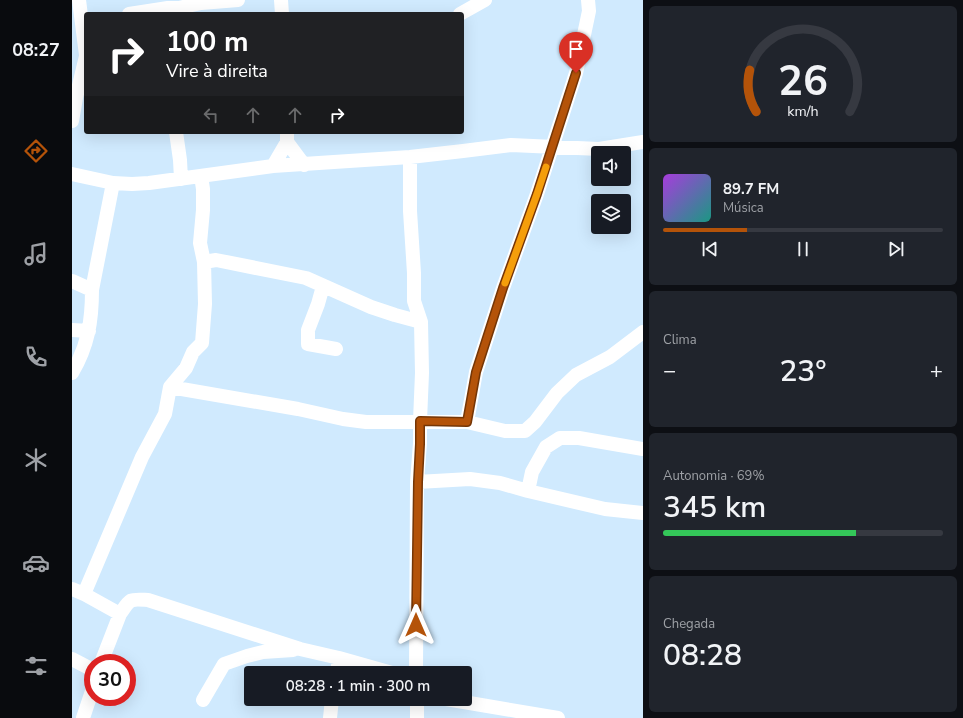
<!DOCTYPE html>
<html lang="pt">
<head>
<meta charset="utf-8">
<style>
	:root { --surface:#171b24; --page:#20242c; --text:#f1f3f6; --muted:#9ea1a6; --line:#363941; --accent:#b45309 }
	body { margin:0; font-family:"Nunito Sans",sans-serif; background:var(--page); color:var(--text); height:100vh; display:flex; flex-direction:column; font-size:15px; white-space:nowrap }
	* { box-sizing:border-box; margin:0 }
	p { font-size:13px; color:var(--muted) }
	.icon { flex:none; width:22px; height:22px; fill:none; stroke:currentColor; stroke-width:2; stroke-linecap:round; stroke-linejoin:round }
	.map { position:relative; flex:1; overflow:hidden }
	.drawer { display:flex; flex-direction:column; gap:6px; padding:6px; background:#0d0f14; width:320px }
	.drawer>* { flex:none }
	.hud { position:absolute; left:12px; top:12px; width:380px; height:122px; border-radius:4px; box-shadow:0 4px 16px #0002; background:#202124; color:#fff; overflow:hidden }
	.controls { position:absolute; left:519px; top:146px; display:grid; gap:8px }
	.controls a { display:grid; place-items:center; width:40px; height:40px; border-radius:4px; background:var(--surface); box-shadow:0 4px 16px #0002; font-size:20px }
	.speed { position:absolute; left:12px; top:654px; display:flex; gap:8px; font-size:20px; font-weight:700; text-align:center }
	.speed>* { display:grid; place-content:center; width:52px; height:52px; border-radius:50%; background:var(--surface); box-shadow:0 4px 16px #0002; line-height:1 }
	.speed .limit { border:6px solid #d22; background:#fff; color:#111 }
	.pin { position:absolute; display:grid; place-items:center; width:34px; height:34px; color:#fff; margin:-41px -17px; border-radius:50% 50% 50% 0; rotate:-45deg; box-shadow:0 0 4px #0007 }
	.pin .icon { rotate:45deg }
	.me { position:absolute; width:44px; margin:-22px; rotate:0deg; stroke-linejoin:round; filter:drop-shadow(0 0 3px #0008) }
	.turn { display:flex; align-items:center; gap:14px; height:84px; padding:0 16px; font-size:18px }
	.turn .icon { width:52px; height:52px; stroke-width:2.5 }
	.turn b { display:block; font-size:28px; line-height:34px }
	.lanes { display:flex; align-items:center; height:38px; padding:0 16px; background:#0003; justify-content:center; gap:20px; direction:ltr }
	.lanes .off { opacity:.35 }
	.big { font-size:30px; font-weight:600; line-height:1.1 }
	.drawer .widget { flex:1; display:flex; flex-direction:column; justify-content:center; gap:6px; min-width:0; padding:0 14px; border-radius:6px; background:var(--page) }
	.drawer .dial { align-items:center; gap:0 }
	.dial svg { height:104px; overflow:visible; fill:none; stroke:var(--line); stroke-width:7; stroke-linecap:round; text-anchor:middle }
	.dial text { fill:var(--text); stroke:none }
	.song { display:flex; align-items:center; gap:12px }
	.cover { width:48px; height:48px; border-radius:6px; background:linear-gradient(135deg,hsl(280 70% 55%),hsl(170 70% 35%)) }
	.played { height:4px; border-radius:2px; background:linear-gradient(90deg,var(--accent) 30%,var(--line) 30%) }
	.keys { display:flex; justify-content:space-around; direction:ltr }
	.heat { display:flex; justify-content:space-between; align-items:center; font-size:22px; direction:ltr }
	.charge { height:6px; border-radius:3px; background:linear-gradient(90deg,#34c759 69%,var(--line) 0) }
	.trip { position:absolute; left:172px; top:666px; width:228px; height:40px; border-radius:4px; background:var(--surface); box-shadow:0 4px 16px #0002; font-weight:600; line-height:40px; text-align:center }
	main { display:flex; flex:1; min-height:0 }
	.tab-bar { display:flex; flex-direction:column; width:72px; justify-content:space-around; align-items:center; background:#090b0e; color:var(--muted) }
	.tab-bar .icon { width:28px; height:28px }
	.tab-bar .active { color:var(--accent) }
	.tab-bar b { font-size:18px; color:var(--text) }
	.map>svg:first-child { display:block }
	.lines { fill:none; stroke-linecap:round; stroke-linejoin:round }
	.street { stroke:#fff; stroke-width:14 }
	.route-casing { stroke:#753606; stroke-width:10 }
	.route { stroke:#b45309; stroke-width:7 }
	.slow { stroke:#f59e0b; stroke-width:7 }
</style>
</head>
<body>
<main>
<nav class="tab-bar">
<b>08:27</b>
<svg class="icon active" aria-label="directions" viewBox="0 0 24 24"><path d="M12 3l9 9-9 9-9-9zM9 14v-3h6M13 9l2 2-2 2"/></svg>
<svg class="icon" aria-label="music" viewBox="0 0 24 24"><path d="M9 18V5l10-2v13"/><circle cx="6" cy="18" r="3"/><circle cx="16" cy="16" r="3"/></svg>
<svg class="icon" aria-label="phone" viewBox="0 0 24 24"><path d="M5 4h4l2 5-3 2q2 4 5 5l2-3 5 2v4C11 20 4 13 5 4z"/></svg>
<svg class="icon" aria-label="climate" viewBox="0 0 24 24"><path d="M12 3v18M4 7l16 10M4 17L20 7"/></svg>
<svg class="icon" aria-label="car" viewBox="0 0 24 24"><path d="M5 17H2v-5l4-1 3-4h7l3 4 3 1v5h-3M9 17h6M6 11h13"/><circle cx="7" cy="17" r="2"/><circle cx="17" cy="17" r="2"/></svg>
<svg class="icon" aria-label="filters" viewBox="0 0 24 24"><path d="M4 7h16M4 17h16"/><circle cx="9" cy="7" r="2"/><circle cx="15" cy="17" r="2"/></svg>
</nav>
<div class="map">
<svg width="571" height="718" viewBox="0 0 571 718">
	<rect width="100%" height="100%" fill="#d0eafe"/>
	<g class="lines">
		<path class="street" d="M7,0L14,55
			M209,0L210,14
			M57,14L96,8H107L129,3L166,0
			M388,14L413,0
			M0,121L4,98L14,56
			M104,132L108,160L109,179
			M215,142L232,165
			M338,157V211L342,273V301L349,322L350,373L348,421V443L345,482L344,673
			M201,166L215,142V132
			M0,174L41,183L60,184L77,183L201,166L338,157L391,151L439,145L527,149L571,142
			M132,262L144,260L234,278L299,307L323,315L349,322
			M0,281L20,290
			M251,286L246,304L236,330V344L264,349
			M0,330L17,331
			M0,373C16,346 20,321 20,290L41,183
			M98,387L226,409L271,419L294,422H395L433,431H453L463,422L485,393L504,375L538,357L571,332
			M395,422L404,372L431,288L465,194L504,73L517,11L516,0
			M345,482L398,479L428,483L456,491L533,509L571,513
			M456,491L460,472L474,447L488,438H507L571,449
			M0,589L12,594L48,614L29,663
			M12,594L70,457L93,414L98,387L114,368L121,352L130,343L133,304L132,262L128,243L131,210V189L129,176
			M48,614C59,598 57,599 76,600L228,649L267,658L320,673
			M0,659L21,670
			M265,673L267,658
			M345,699V718
			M374,699L486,718
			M131,700L152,664L175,656L191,652L221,650
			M11,718L21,688
			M258,718L260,699"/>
	</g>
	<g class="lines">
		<g class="route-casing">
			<path id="route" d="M344,625L346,482L348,444V421L395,422L404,372L431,288L465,194L504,73"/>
		</g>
		<use href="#route" class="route"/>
		<path class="slow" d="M433,283L465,194L474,167"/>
	</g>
</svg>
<div class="controls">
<a><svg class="icon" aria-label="sound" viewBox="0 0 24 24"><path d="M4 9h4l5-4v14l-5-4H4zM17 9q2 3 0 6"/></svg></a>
<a><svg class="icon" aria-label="layers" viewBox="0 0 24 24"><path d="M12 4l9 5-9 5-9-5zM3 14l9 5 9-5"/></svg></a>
</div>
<div class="speed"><div class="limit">30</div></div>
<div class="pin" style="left:504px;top:73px;background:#d93025"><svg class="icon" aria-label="arrive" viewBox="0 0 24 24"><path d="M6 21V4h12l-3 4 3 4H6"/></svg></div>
<svg class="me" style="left:344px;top:625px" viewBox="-20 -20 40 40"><path d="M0-17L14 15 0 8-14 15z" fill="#b45309" stroke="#fff" stroke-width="4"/></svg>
<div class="trip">08:28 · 1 min · 300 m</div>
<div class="hud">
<div class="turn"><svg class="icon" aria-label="right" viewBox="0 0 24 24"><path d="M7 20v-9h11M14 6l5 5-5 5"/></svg><div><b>100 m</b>Vire à direita</div></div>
<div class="lanes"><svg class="icon off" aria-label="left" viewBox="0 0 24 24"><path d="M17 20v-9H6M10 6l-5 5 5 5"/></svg><svg class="icon off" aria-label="ahead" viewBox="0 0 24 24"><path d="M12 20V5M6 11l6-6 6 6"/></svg><svg class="icon off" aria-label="ahead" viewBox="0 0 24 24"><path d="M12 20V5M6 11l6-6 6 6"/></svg><svg class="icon" aria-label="right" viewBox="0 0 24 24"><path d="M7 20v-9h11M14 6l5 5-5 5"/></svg></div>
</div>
</div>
<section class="drawer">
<div class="widget dial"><svg viewBox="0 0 100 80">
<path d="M14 69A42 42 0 1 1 86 69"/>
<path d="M14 69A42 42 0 0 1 9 37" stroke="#b45309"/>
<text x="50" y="56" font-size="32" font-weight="700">26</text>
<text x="50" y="72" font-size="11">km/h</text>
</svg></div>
<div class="widget">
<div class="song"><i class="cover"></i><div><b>89.7 FM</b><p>Música</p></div></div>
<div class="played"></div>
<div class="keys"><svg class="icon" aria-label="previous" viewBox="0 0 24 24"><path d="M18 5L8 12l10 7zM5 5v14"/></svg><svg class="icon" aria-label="pause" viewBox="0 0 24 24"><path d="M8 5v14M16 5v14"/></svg><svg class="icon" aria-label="next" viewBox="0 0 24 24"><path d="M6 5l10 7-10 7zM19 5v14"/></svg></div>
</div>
<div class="widget"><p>Clima</p>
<div class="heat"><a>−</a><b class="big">23°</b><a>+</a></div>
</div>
<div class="widget"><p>Autonomia · 69%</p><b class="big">345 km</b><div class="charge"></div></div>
<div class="widget"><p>Chegada</p><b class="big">08:28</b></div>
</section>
</main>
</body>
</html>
